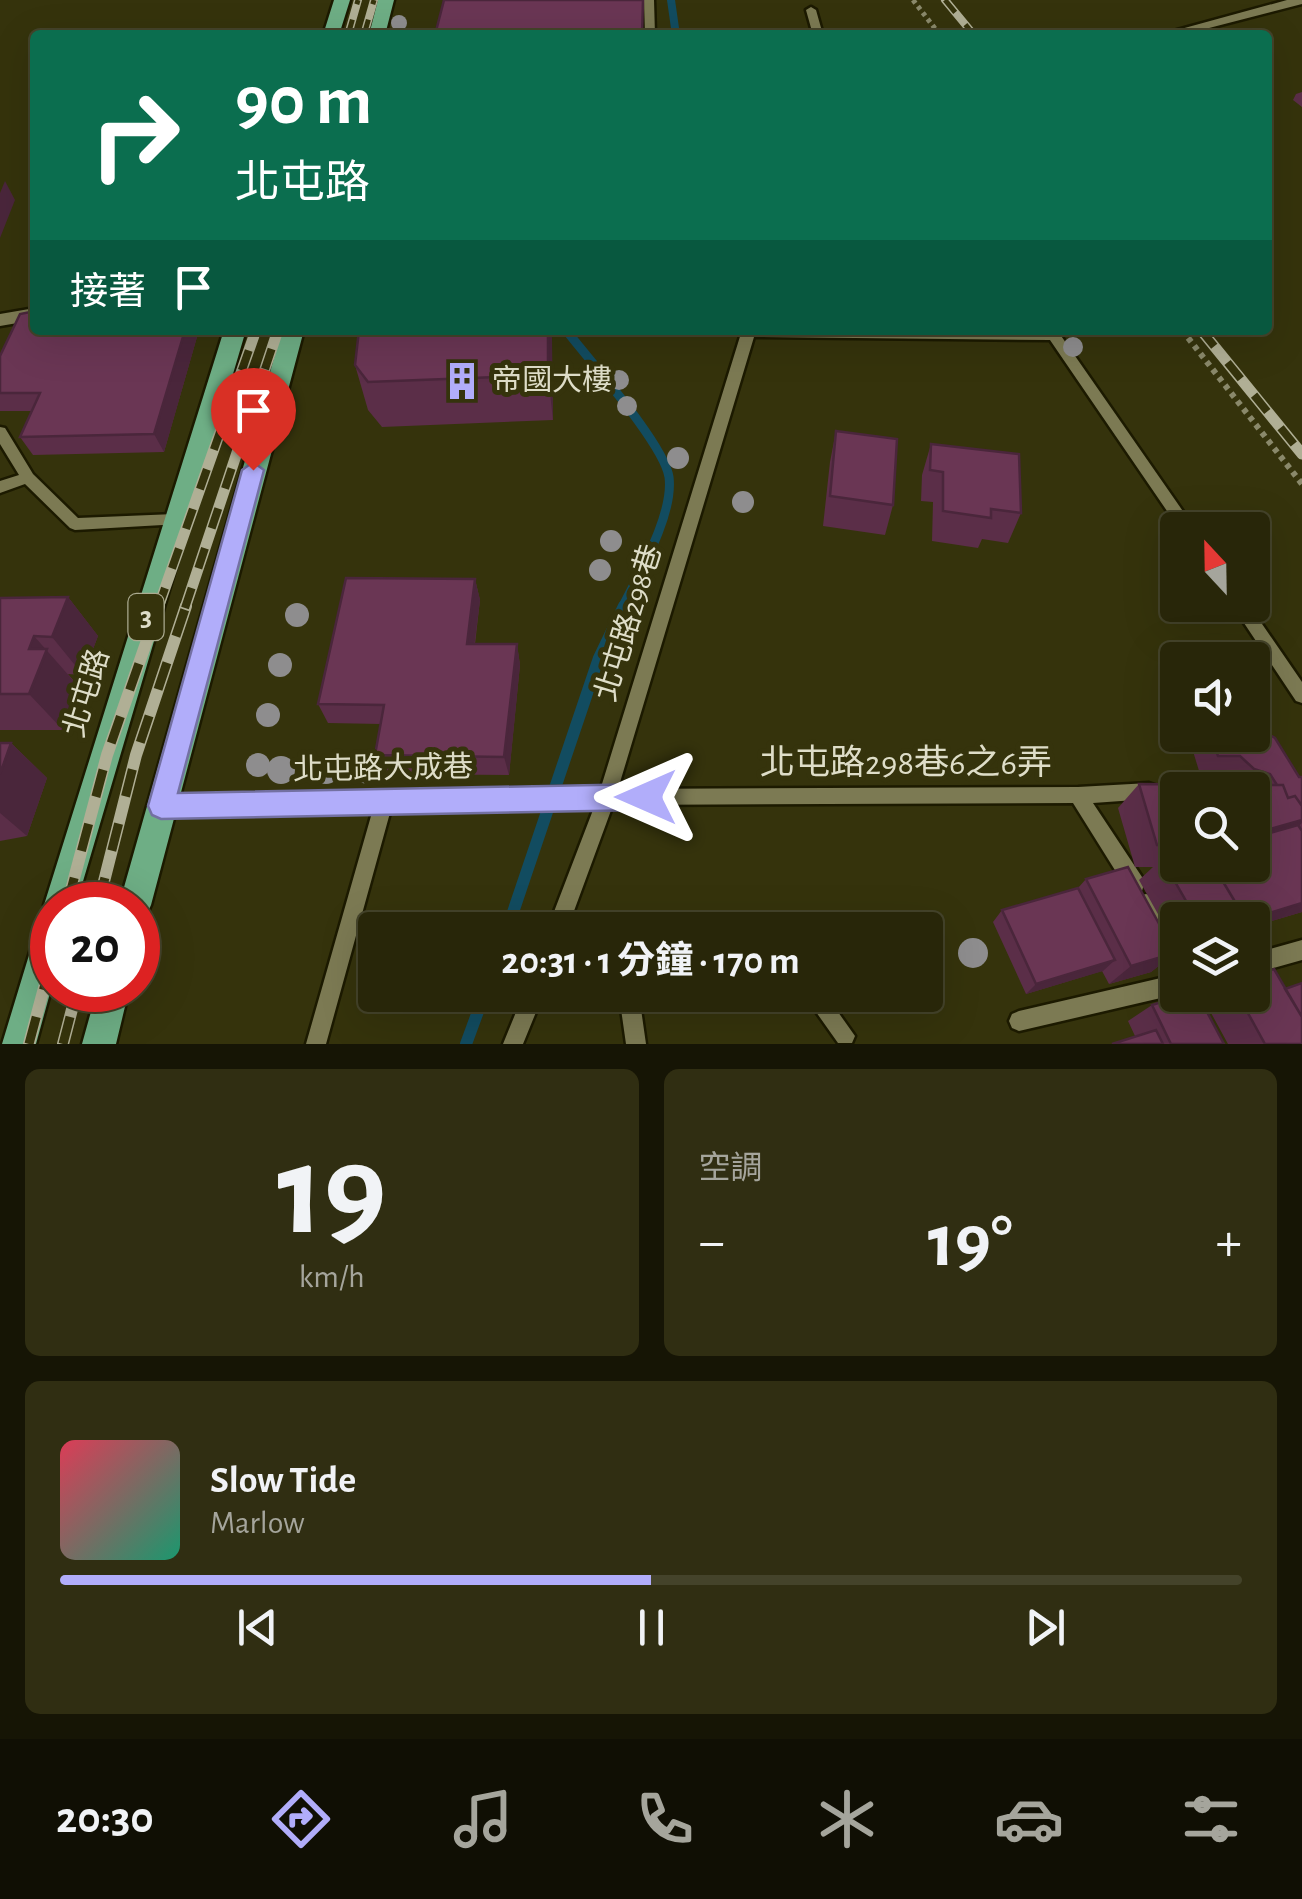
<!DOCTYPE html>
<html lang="zh-TW">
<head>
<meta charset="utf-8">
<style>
	:root { --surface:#282609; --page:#302e12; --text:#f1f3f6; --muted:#a5a59c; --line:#44432a; --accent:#b1adfa }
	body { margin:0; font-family:"Alegreya Sans","Noto Sans TC",sans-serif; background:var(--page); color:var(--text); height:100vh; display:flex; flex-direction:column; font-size:38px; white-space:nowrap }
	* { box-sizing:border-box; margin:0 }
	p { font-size:32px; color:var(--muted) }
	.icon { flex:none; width:55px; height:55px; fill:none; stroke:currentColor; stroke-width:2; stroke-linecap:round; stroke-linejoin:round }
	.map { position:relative; height:1044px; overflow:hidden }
	.drawer { display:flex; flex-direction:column; gap:25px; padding:25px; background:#161505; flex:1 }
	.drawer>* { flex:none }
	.top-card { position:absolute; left:30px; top:30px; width:1242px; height:305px; border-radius:10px; box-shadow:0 10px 40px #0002,0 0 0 2px var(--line); background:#0b6e4f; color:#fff; overflow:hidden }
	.needle { width:65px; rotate:338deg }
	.controls { position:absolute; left:1160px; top:512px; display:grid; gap:20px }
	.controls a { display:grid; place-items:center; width:110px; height:110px; border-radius:10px; background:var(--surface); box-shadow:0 10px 40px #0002,0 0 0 2px var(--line); font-size:50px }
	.speed { position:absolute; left:30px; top:882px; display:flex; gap:20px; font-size:50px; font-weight:700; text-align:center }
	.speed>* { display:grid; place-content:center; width:130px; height:130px; border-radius:50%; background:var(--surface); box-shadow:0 10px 40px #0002,0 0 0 2px var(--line); line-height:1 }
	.speed .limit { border:15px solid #d22; background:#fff; color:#111 }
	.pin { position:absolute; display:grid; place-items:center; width:85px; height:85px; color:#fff; margin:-102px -42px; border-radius:50% 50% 50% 0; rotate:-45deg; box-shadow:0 0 10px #0007 }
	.pin .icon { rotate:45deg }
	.me { position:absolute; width:110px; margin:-55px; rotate:270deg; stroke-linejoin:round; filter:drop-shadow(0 0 8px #0008) }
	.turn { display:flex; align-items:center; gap:35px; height:210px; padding:0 40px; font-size:45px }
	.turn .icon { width:130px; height:130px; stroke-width:2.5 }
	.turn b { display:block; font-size:70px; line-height:85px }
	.then { display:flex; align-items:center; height:95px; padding:0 40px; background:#0003; gap:20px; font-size:38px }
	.big { font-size:75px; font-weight:700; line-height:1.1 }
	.drawer .widget { flex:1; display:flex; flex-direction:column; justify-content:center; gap:15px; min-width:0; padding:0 35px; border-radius:15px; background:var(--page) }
	.drawer .dial { align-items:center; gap:0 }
	.dial b { font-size:130px; line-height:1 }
	.song { display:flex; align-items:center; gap:30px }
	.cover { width:120px; height:120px; border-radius:15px; background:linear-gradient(135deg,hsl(350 70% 55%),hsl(160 70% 35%)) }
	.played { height:10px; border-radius:5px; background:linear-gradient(90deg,var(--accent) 50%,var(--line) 50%) }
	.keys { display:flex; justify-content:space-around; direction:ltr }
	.heat { display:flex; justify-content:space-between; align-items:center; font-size:55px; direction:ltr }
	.drawer .tiles { flex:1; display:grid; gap:25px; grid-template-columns:1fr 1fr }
	.widget:last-child { grid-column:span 2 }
	.trip { position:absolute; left:358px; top:912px; width:585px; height:100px; border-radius:10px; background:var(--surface); box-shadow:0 10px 40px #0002,0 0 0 2px var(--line); font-weight:700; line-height:100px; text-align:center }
	.dock { display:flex; height:160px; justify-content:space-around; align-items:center; background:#100f04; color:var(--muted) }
	.dock .icon { width:70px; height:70px }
	.dock .active { color:var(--accent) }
	.dock b { font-size:45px; color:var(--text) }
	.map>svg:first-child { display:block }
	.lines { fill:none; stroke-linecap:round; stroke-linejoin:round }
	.stream-far2 { stroke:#124c60; stroke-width:8 }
	.stream-far1 { stroke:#124c60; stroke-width:9 }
	.stream { stroke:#124c60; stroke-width:12 }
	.service-casing { stroke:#1c1a00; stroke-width:5 }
	.minor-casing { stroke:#1c1a00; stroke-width:5 }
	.tertiary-casing { stroke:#1c1a00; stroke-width:5 }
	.primary-casing { stroke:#1c1a00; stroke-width:5 }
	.path-far1 { stroke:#8a896b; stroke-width:5; stroke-dasharray:4 4; stroke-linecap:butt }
	.path { stroke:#8a896b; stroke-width:6; stroke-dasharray:5 5; stroke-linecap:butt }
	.service { fill:#7c7a53; fill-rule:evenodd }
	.minor { fill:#7c7a53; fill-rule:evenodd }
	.tertiary { fill:#7c7a53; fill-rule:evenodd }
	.primary { fill:#6eae85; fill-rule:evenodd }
	.rail-far2-casing { stroke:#b0af95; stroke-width:8 }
	.rail-far1-casing { stroke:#b0af95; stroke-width:11 }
	.rail-casing { stroke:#b0af95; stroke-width:12 }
	.rail-far2 { stroke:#35330c; stroke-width:5; stroke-dasharray:16; stroke-linecap:butt }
	.rail-far1 { stroke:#35330c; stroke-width:8; stroke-dasharray:21; stroke-linecap:butt }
	.rail { stroke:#35330c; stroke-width:9; stroke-dasharray:28; stroke-linecap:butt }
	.tree { fill:#8e8d8e }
	.wall { fill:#5b2e48; fill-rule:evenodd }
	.shaded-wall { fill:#4a263b }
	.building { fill:#6a3654; stroke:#4a263b; stroke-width:2.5 }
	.route { fill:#b1adfa; stroke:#7370a2; stroke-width:2.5 }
	.labels { text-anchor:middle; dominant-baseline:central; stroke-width:10; stroke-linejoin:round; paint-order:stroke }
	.shield { fill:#35330c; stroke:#abaa90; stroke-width:2.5 }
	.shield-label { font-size:28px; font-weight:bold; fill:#deddc8 }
	.poi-label { font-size:30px; fill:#deddc8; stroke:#35330c; text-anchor:start }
	.street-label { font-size:30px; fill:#deddc8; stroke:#35330c }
	.near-street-label { font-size:35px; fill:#deddc8; stroke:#35330c }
</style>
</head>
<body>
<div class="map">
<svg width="1302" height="1044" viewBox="0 0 1302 1044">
	<rect width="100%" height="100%" fill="#35330c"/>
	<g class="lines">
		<path class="stream-far2" d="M671,0L676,35"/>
		<path class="stream-far1" d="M566,330C589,360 664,444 669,477C674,515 638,575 622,608"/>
		<path class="stream" d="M507,930L599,658L624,606
			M466,1044L484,995"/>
		<g class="service-casing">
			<path id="service" d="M644,0H654L655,35H645Z
				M811,7L816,10L823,35H813L806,10Z
				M742,330H1057L1196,530H1180L1050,340L754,337L618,789L1078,787L1149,783L1155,785L1158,791L1155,797L1149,799L1093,803L1142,877L1144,884L1142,891L1135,893L1128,891L1073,803L613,805L567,930H547L598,797Z
				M0,427L5,428L33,474L78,518L175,514L180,516L182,520L180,524L75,530L70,528L25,484L0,493V481L19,475L0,444Z
				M1232,605H1249L1302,682V703L1296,701Z
				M384,794L390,796L393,802L326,1044H306L375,802L378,796Z
				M1146,894L1153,896L1178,936V965L1171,962L1139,910L1137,903L1139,896Z
				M1302,940V960L1252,974V954Z
				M1178,974V994L1019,1031L1012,1028L1009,1021L1012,1014L1019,1011Z
				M523,995H543L523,1044H503Z
				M619,995H639L646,1044H626Z
				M804,995H826L855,1036L852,1043H838Z"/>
		</g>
		<g class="minor-casing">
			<path id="minor" d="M35,308V320L0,326V314Z
				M607,786L615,789L619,797L615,805L607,808L161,817L153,814L149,806L153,798L161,795Z"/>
		</g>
		<g class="tertiary-casing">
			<path id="tertiary" d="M1287,0H1302V4L1182,35H1159Z"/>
		</g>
		<g class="primary-casing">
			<path id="primary" d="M334,0H350L339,35H323Z
				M378,0H394L385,35H369Z
				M224,330H246L76,905H52V986L36,1044H2L36,932L41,921L50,917L44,905Z
				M282,330H304L151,905L146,916L138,920V905H119Z
				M97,990H129L116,1044H82Z"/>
		</g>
		<path class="path-far1" d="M913,0L940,35"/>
		<path class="path" d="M1182,330L1302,484"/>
		<use href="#service" class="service"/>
		<use href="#minor" class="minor"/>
		<use href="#tertiary" class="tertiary"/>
		<use href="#primary" class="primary"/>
		<g class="rail-far2-casing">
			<path id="rail-far2" d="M945,0L974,35
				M348,35L358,0
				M364,35L374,0"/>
		</g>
		<g class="rail-far1-casing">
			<path id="rail-far1" d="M1201,330L1302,454
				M158,608L256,330
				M185,608L278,330"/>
		</g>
		<g class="rail-casing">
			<path id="rail" d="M67,905L107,755L159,606
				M98,905L136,755L186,606
				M29,1044L52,958
				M63,1044L77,990"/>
		</g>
		<use href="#rail-far2" class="rail-far2"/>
		<use href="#rail-far1" class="rail-far1"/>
		<use href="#rail" class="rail"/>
	</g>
	<g class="tree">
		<circle cx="399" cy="23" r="8"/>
		<circle cx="1073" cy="347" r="10"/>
		<circle cx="619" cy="380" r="10"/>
		<circle cx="627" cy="406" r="10"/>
		<circle cx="678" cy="458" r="11"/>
		<circle cx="743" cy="502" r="11"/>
		<circle cx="611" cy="541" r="11"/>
		<circle cx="600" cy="570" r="11"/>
		<circle cx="297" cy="615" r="12"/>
		<circle cx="280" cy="665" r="12"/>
		<circle cx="268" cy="715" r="12"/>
		<circle cx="258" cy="765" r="12"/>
		<circle cx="281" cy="770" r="14"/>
		<circle cx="326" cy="770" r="14"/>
		<circle cx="368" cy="770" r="14"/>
		<circle cx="973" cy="953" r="15"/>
	</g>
	<path class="wall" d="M1302,92V107L1293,100L1296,94Z
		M199,330L164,452L33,455L20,437L32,411H0V356Z
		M359,330H551L553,420L382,427L368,410L355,365Z
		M836,431L893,505L885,535L823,526L830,462Z
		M931,444L1021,513L1008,543L982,539L978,548L932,541L933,502L921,501L922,475Z
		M475,579L480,600L475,644H517L520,665L509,775L383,774L375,755L381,724L328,723L318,704Z
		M68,597L98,636L83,675L68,674L79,687L63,730H0V598Z
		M1188,735H1252L1299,777H1302V912L1252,927V920H1178V950L1139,880L1153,867H1135L1118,808L1139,784L1233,785L1222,774H1200ZM1178,790L1252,865H1178Z
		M0,742L11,743L47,778L27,836L0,841Z
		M1086,879L1175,953L1151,972L1109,984L1102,971L1026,994L993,922L1002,910L1078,888Z
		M1285,989L1302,1044H1228L1204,1000L1212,995H1252Z
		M1152,1005L1224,1044H1112L1135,1036L1128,1021Z"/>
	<path class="shaded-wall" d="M5,181L15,200L0,238V193Z
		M185,330H199L164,452L154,434Z
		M548,330H551L552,338L553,420L548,375Z
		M475,579L480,600L472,664L467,644Z
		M68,597L98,636L83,675L52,637Z
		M34,636L79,687L63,730L29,694V649Z
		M517,644L520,665L509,775L504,757Z
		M0,742L9,750L11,743L47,778L27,836L0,813Z
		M1302,820V823L1281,840L1252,849V834Z
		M1302,903V912L1252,927V920H1247Z
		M1175,953L1151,972L1109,984L1131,966Z
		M1115,960L1103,971L1026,994L1036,984Z"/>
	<path class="building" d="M444,0H643L642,35H435Z
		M35,311V330H185L154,434L20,437L40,393H0V356L20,314Z
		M359,330H548V375L368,382L355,365Z
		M836,431L897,439L893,505L830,496Z
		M931,444L1019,454L1021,513L991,509V518L943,511V472L930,470Z
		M346,578L475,579L467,644H517L504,757L375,755L384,705L318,704Z
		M68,597L52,637L34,636L29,649H47L29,694H0V598Z
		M1252,725L1275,738L1299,777H1302V806L1295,796L1288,798L1283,785H1277L1270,774L1254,769L1240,756H1218L1211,735H1252Z
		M0,743H11L0,774Z
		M1139,784L1283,785L1288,798L1295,796L1302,806V820L1252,834V790H1178V845H1157Z
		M1298,825L1302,831V903L1246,920L1213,865H1252V838Z
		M1178,854V865H1213L1246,920H1197L1162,859Z
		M1128,867L1175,953L1131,966L1086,879Z
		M1078,888L1115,960L1036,984L1002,910Z
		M1274,969L1302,1017V1044H1265L1238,995H1252V976Z
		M1302,983V1017L1285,989Z
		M1183,995H1198L1224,1044H1171L1152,1005Z
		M1156,1030L1163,1044H1112Z"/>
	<path class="route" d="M253,462L264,470L178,793L646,784L656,788L660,797L656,806L646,810L161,819L152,815L148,806L242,470Z"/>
	<defs>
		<g id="building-bare" transform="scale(3)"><path d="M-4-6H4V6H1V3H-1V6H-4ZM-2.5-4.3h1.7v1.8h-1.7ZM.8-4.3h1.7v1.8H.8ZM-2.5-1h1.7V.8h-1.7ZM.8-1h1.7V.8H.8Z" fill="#b1adfa" stroke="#35330c" stroke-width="2.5" paint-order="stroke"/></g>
	</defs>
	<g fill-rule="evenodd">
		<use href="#building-bare" x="462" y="381"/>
	</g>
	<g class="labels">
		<rect class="shield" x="128.5" y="594" width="35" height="46" rx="8"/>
		<g class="shield-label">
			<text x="146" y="617">3</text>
		</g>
		<g class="poi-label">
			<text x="492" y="381">帝國大樓</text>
		</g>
		<g class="street-label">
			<text transform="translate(629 623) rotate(-73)">北屯路298巷</text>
			<text transform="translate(87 693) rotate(-73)">北屯路</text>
			<text transform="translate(383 769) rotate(-1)">北屯路大成巷</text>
		</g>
		<g class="near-street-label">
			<text x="906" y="763">北屯路298巷6之6弄</text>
		</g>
	</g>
</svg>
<div class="controls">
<a><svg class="needle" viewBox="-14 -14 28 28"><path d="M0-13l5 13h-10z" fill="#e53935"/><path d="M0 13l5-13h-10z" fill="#a5a59c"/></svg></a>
<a><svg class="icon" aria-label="sound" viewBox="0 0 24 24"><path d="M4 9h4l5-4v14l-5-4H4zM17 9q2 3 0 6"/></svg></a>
<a><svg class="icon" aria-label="search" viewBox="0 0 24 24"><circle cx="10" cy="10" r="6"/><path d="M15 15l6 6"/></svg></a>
<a><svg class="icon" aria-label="layers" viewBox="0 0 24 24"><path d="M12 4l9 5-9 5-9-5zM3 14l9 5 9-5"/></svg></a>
</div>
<div class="speed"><div class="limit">20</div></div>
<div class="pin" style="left:253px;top:470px;background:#d93025"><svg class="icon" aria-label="arrive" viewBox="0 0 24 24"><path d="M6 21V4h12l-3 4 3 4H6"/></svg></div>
<svg class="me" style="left:646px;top:797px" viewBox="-20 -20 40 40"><path d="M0-17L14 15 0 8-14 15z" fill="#b1adfa" stroke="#fff" stroke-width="4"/></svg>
<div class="trip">20:31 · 1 分鐘 · 170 m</div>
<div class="top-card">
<div class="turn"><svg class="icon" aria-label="right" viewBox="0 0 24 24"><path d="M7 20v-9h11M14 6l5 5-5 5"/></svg><div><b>90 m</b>北屯路</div></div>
<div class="then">接著<svg class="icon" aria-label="arrive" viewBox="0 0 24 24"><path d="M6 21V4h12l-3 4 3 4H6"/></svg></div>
</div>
</div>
<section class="drawer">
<div class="tiles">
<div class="widget dial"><b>19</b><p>km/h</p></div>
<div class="widget"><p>空調</p>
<div class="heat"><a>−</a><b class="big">19°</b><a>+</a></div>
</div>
<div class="widget">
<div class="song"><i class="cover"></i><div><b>Slow Tide</b><p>Marlow</p></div></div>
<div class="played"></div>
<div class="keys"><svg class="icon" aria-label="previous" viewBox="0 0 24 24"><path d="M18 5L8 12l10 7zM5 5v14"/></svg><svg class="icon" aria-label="pause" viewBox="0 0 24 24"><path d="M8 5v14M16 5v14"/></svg><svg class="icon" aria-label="next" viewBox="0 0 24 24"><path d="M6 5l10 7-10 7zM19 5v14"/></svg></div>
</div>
</div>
</section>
<nav class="dock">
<b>20:30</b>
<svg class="icon active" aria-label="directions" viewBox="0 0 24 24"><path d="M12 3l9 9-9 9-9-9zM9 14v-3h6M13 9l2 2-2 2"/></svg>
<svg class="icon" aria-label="music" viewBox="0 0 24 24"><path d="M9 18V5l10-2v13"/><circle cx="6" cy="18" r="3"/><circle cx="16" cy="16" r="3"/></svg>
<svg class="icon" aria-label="phone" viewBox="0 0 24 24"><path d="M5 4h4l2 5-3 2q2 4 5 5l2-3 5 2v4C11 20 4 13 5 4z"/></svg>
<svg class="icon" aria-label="climate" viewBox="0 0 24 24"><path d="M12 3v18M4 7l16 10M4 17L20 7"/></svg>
<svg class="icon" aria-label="car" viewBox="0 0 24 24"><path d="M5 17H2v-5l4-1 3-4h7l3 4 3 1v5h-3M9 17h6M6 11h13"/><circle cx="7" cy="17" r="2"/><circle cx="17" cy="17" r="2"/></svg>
<svg class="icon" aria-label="filters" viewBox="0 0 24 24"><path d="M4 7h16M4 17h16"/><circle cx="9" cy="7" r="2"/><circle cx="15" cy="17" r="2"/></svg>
</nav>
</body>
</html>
